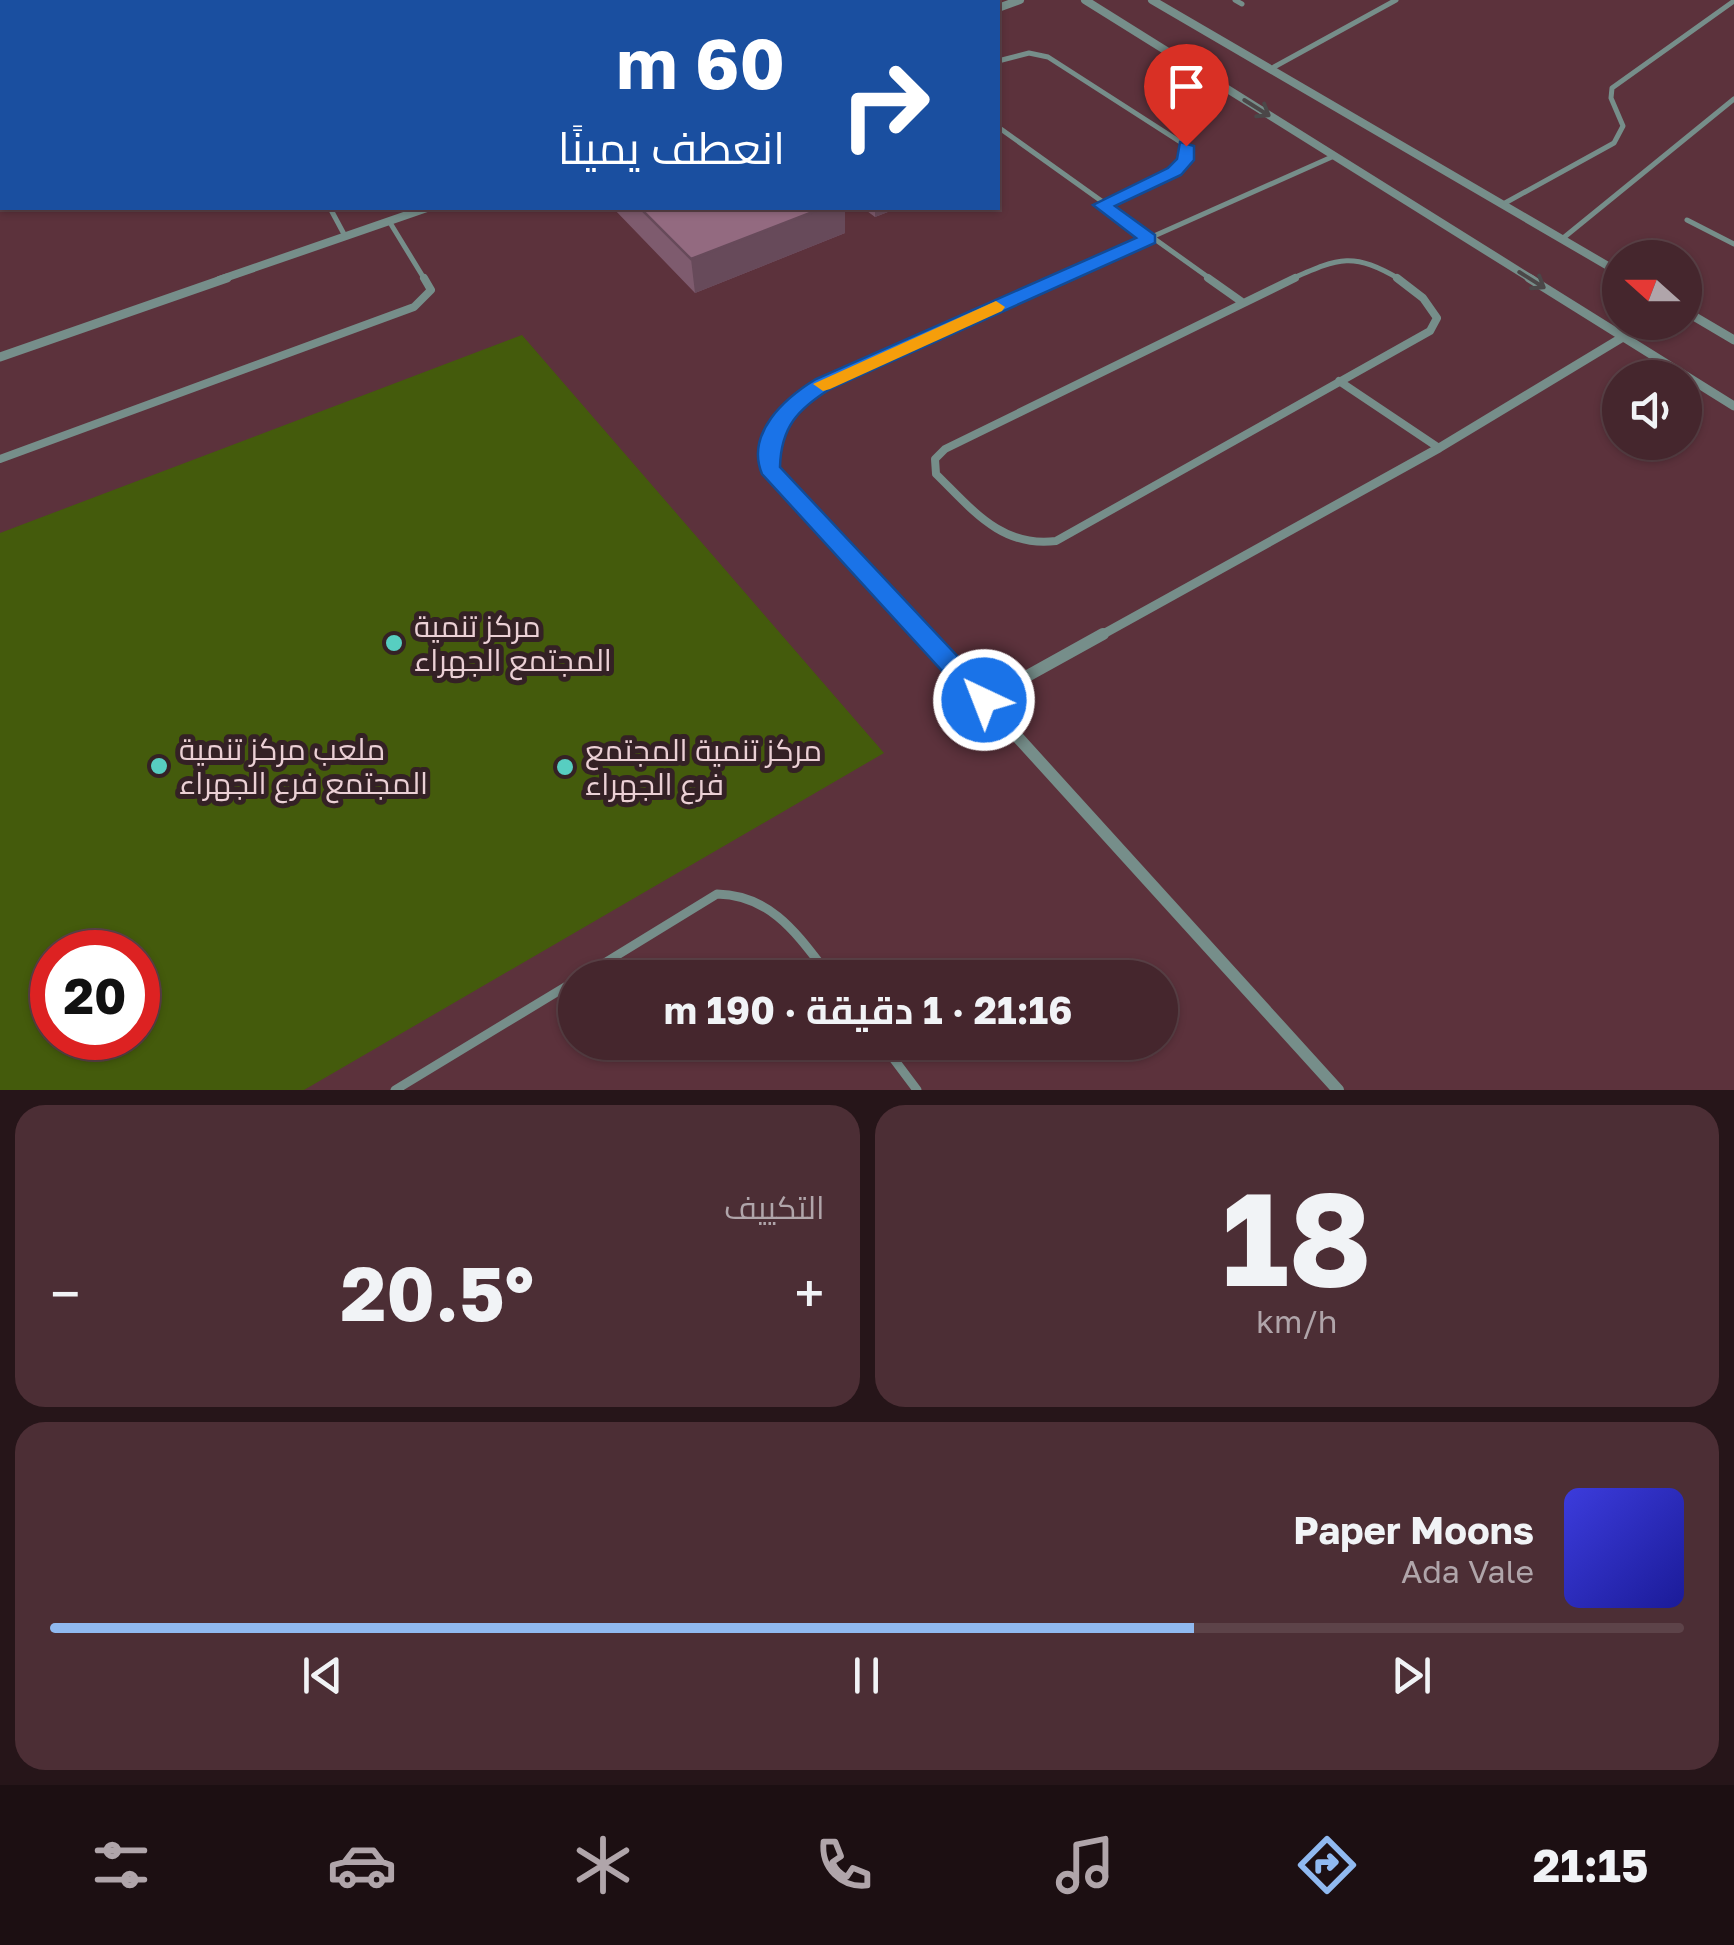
<!DOCTYPE html>
<html lang="ar">
<head>
<meta charset="utf-8">
<style>
	:root { --surface:#45262d; --page:#4c2e35; --text:#f1f3f6; --muted:#b0a5aa; --line:#5d4349; --accent:#90b9f0 }
	body { margin:0; font-family:"Golos Text",Cairo,sans-serif; background:var(--page); color:var(--text); direction:rtl; height:100vh; display:flex; flex-direction:column; font-size:38px; white-space:nowrap }
	* { box-sizing:border-box; margin:0 }
	p { font-size:32px; color:var(--muted) }
	.icon { flex:none; width:55px; height:55px; fill:none; stroke:currentColor; stroke-width:2; stroke-linecap:round; stroke-linejoin:round }
	.map { position:relative; height:1090px; overflow:hidden; direction:ltr }
	.panel { display:flex; flex-direction:column; gap:15px; padding:15px; background:#261519; flex:1 }
	.panel>* { flex:none }
	.top-card { position:absolute; left:0px; top:0px; width:1000px; height:210px; box-shadow:0 2px 8px #0004,0 0 0 2px var(--line); direction:rtl; background:#1a4fa0; color:#fff; overflow:hidden }
	.needle { width:65px; rotate:291deg }
	.buttons { position:absolute; left:1602px; top:240px; display:grid; gap:20px }
	.buttons a { display:grid; place-items:center; width:100px; height:100px; border-radius:50%; background:var(--surface); box-shadow:0 2px 8px #0004,0 0 0 2px var(--line); font-size:50px }
	.speed { position:absolute; left:30px; top:930px; display:flex; gap:20px; font-size:50px; font-weight:700; text-align:center }
	.speed>* { display:grid; place-content:center; width:130px; height:130px; border-radius:50%; background:var(--surface); box-shadow:0 2px 8px #0004,0 0 0 2px var(--line); line-height:1 }
	.speed .limit { border:15px solid #d22; background:#fff; color:#111 }
	.pin { position:absolute; display:grid; place-items:center; width:85px; height:85px; color:#fff; margin:-102px -42px; border-radius:50% 50% 50% 0; rotate:-45deg; box-shadow:0 0 10px #0007 }
	.pin .icon { rotate:45deg }
	.me { position:absolute; width:110px; margin:-55px; rotate:317deg; stroke-linejoin:round; filter:drop-shadow(0 0 8px #0008) }
	.turn { display:flex; align-items:center; gap:35px; height:210px; padding:0 50px; font-size:45px }
	.turn .icon { width:130px; height:130px; stroke-width:2.5 }
	.turn b { display:block; font-size:70px; line-height:85px }
	.big { font-size:75px; font-weight:700; line-height:1.1 }
	.panel .tile { flex:1; display:flex; flex-direction:column; justify-content:center; gap:15px; min-width:0; padding:0 35px; border-radius:30px; background:var(--page) }
	.panel .dial { align-items:center; gap:0 }
	.dial b { font-size:130px; line-height:1 }
	.song { display:flex; align-items:center; gap:30px }
	.cover { width:120px; height:120px; border-radius:15px; background:linear-gradient(135deg,hsl(240 70% 55%),hsl(240 70% 35%)) }
	.played { height:10px; border-radius:5px; background:linear-gradient(90deg,var(--accent) 70%,var(--line) 70%) }
	.keys { display:flex; justify-content:space-around; direction:ltr }
	.heat { display:flex; justify-content:space-between; align-items:center; font-size:55px; direction:ltr }
	.panel .tiles { flex:1; display:grid; gap:15px; grid-template-columns:1fr 1fr }
	.tile:last-child { grid-column:span 2 }
	.trip { position:absolute; left:558px; top:960px; width:620px; height:100px; border-radius:50px; background:var(--surface); box-shadow:0 2px 8px #0004,0 0 0 2px var(--line); font-weight:700; line-height:100px; text-align:center; direction:rtl }
	.dock { display:flex; height:160px; justify-content:space-around; align-items:center; background:#1c0f12; color:var(--muted) }
	.dock .icon { width:70px; height:70px }
	.dock .on { color:var(--accent) }
	.dock b { font-size:45px; color:var(--text) }
	.map>svg:first-child { display:block }
	.green { fill:#445b0c; fill-rule:evenodd }
	.lines { fill:none; stroke-linecap:round; stroke-linejoin:round }
	.lane-far2 { stroke:#768e8a; stroke-width:5 }
	.lane-far1 { stroke:#768e8a; stroke-width:8 }
	.lane { stroke:#768e8a; stroke-width:9 }
	.street-far2 { stroke:#768e8a; stroke-width:8 }
	.street-far1 { stroke:#768e8a; stroke-width:9 }
	.street { stroke:#768e8a; stroke-width:12 }
	.wall { fill:#7e5b6e }
	.shaded-wall { fill:#674a5a }
	.building { fill:#936a80; stroke:#674a5a; stroke-width:2.5 }
	.oneway { stroke:#4b4748 }
	.route { fill:#1a73e8; stroke:#114b97; stroke-width:2.5 }
	.slow { fill:#f59e0b }
	.poi-dot { fill:#57cec1; stroke:#342125; stroke-width:4 }
	.labels { text-anchor:middle; dominant-baseline:central; stroke-width:10; stroke-linejoin:round; paint-order:stroke }
	.poi-label { font-size:30px; fill:#ebd0d5; stroke:#342125; text-anchor:start }
</style>
</head>
<body>
<div class="map">
<svg width="1734" height="1090" viewBox="0 0 1734 1090">
	<rect width="100%" height="100%" fill="#5c323c"/>
	<path class="green" d="M522,335L884,753L304,1090H0V533ZM52,952H138V1038H52Z"/>
	<g class="lines">
		<path class="lane-far2" d="M1235,0L1242,4
			M998,61L1029,53L1048,57L1185,145V160L1175,171L1102,205
			M1274,67L1396,0
			M998,127L1212,280
			M1505,203L1614,143L1623,126L1611,98L1612,88L1734,1
			M330,208L345,236
			M1687,220L1734,244
			M389,221L425,280
			M1562,239L1734,99
			M1055,280L1334,156
			M1289,280C1339,258 1352,251 1401,280"/>
		<path class="lane-far1" d="M1208,278L1242,302
			M1295,278L945,449L935,459L936,474C972,509 1001,548 1056,541L1430,331L1437,318L1423,298L1397,278
			M1339,381L1439,448
			M0,459L414,307L431,290L424,278
			M925,637L770,469C773,429 790,406 823,384L1061,278"/>
		<path class="lane" d="M923,634L984,700
			M580,978L717,894C773,895 799,937 831,978
			M881,1042L917,1090
			M395,1090L575,981"/>
		<path class="street-far2" d="M1085,0L1533,280
			M1152,0L1620,273
			M998,8L1020,0
			M219,280L427,208"/>
		<path class="street-far1" d="M1529,278L1734,406
			M1685,311L1734,340
			M0,357L227,278
			M1098,637L1439,448L1623,337"/>
		<path class="street" d="M1103,634L984,700L1338,1090"/>
	</g>
	<path class="wall" d="M613,208H845V233L695,293Z
		M863,208H898L875,217Z"/>
	<path class="shaded-wall" d="M823,208H845V233L695,293L691,259Z
		M875,208H898L875,217Z"/>
	<path class="building" d="M640,208H823L691,259Z"/>
	<defs><path id="oneway-shaft" d="M-6 0H5M1.5-3L5.5 0L1.5 3" fill="none" stroke-width="1.6" stroke-linecap="round" stroke-linejoin="round" transform="scale(2.5)"/></defs>
	<g class="oneway">
		<use href="#oneway-shaft" transform="translate(1257 108) rotate(32)"/>
		<use href="#oneway-shaft" transform="translate(1532 280) rotate(32)"/>
	</g>
	<path class="route" d="M1180,142L1194,146V160L1181,175L1115,206L1155,235V243L830,389C798,409 781,427 780,467L992,693L996,700L992,707H975L762,474C745,433 785,398 816,379L1136,238L1093,205L1168,168L1177,159Z"/>
	<path class="slow" d="M996,301L1005,307L1002,311L830,389L823,391L813,384Z"/>
	<g class="poi-dot">
		<circle cx="394" cy="643" r="10"/>
		<circle cx="159" cy="766" r="10"/>
		<circle cx="565" cy="767" r="10"/>
	</g>
	<g class="labels">
		<g class="poi-label">
			<text x="414" y="626">مركز تنمية<tspan x="414" dy="34">المجتمع الجهراء</tspan></text>
			<text x="179" y="749">ملعب مركز تنمية<tspan x="179" dy="34">المجتمع فرع الجهراء</tspan></text>
			<text x="585" y="750">مركز تنمية المجتمع<tspan x="585" dy="34">فرع الجهراء</tspan></text>
		</g>
	</g>
</svg>
<div class="buttons">
<a><svg class="needle" viewBox="-14 -14 28 28"><path d="M0-13l5 13h-10z" fill="#e53935"/><path d="M0 13l5-13h-10z" fill="#b0a5aa"/></svg></a>
<a><svg class="icon" aria-label="sound" viewBox="0 0 24 24"><path d="M4 9h4l5-4v14l-5-4H4zM17 9q2 3 0 6"/></svg></a>
</div>
<div class="speed"><div class="limit">20</div></div>
<div class="pin" style="left:1186px;top:146px;background:#d93025"><svg class="icon" aria-label="arrive" viewBox="0 0 24 24"><path d="M6 21V4h12l-3 4 3 4H6"/></svg></div>
<svg class="me" style="left:984px;top:700px" viewBox="-20 -20 40 40"><circle r="17" fill="#1a73e8" stroke="#fff" stroke-width="3"/><path d="M0-11L8 9 0 5-8 9z" fill="#fff"/></svg>
<div class="trip">21:16 · 1 دقيقة · 190 m</div>
<div class="top-card">
<div class="turn"><svg class="icon" aria-label="right" viewBox="0 0 24 24"><path d="M7 20v-9h11M14 6l5 5-5 5"/></svg><div><b>60 m</b>انعطف يمينًا</div></div>
</div>
</div>
<section class="panel">
<div class="tiles">
<div class="tile dial"><b>18</b><p>km/h</p></div>
<div class="tile"><p>التكييف</p>
<div class="heat"><a>−</a><b class="big">20.5°</b><a>+</a></div>
</div>
<div class="tile">
<div class="song"><i class="cover"></i><div><b>Paper Moons</b><p>Ada Vale</p></div></div>
<div class="played"></div>
<div class="keys"><svg class="icon" aria-label="previous" viewBox="0 0 24 24"><path d="M18 5L8 12l10 7zM5 5v14"/></svg><svg class="icon" aria-label="pause" viewBox="0 0 24 24"><path d="M8 5v14M16 5v14"/></svg><svg class="icon" aria-label="next" viewBox="0 0 24 24"><path d="M6 5l10 7-10 7zM19 5v14"/></svg></div>
</div>
</div>
</section>
<nav class="dock">
<b>21:15</b>
<svg class="icon on" aria-label="directions" viewBox="0 0 24 24"><path d="M12 3l9 9-9 9-9-9zM9 14v-3h6M13 9l2 2-2 2"/></svg>
<svg class="icon" aria-label="music" viewBox="0 0 24 24"><path d="M9 18V5l10-2v13"/><circle cx="6" cy="18" r="3"/><circle cx="16" cy="16" r="3"/></svg>
<svg class="icon" aria-label="phone" viewBox="0 0 24 24"><path d="M5 4h4l2 5-3 2q2 4 5 5l2-3 5 2v4C11 20 4 13 5 4z"/></svg>
<svg class="icon" aria-label="climate" viewBox="0 0 24 24"><path d="M12 3v18M4 7l16 10M4 17L20 7"/></svg>
<svg class="icon" aria-label="car" viewBox="0 0 24 24"><path d="M5 17H2v-5l4-1 3-4h7l3 4 3 1v5h-3M9 17h6M6 11h13"/><circle cx="7" cy="17" r="2"/><circle cx="17" cy="17" r="2"/></svg>
<svg class="icon" aria-label="filters" viewBox="0 0 24 24"><path d="M4 7h16M4 17h16"/><circle cx="9" cy="7" r="2"/><circle cx="15" cy="17" r="2"/></svg>
</nav>
</body>
</html>
